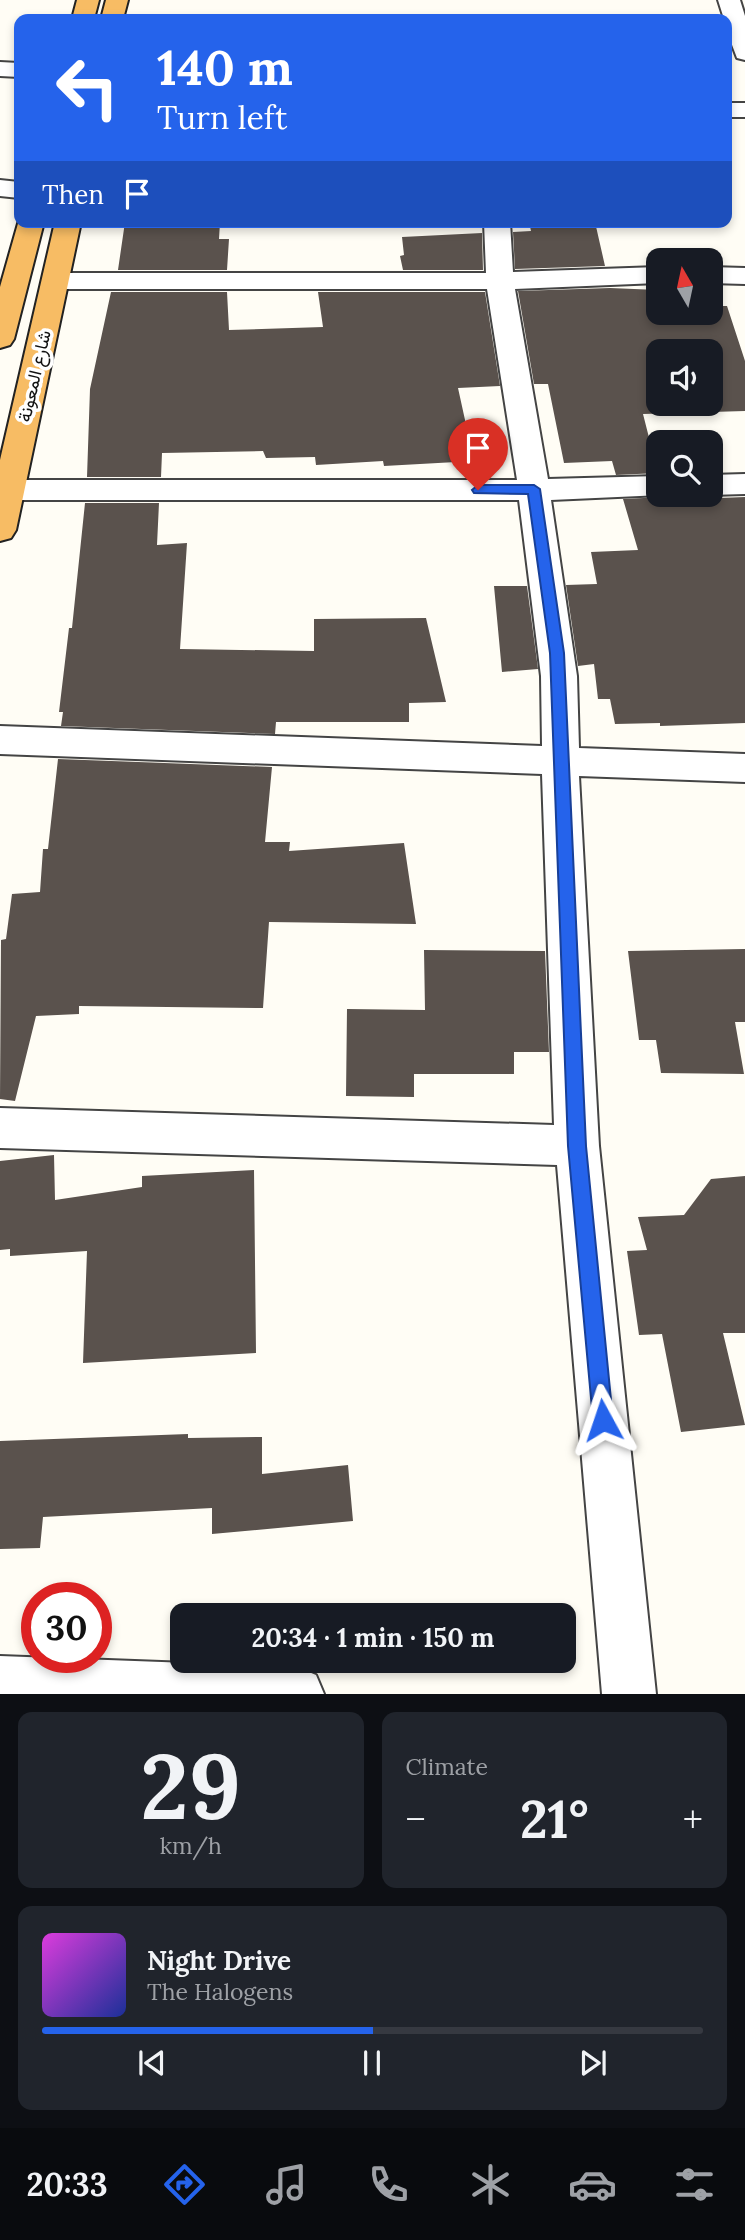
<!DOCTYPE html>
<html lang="en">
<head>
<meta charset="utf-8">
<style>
	:root { --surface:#171b24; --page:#20242c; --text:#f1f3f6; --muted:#9ea1a6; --line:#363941; --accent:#2563eb }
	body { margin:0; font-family:Lora,Vazirmatn,serif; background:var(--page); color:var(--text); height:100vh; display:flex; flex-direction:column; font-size:26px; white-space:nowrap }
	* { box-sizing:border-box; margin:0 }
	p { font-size:23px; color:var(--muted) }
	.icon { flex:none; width:38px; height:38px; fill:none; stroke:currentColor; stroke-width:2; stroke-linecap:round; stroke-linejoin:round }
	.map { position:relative; height:1694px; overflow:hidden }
	.sheet { display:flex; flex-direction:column; gap:18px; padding:18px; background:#0d0f14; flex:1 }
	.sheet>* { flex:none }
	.hud { position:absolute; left:14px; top:14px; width:718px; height:214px; border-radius:14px; box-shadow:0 4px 10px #0003; background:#2563eb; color:#fff; overflow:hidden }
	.needle { width:46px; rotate:351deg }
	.buttons { position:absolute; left:646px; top:248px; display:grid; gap:14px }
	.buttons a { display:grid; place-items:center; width:77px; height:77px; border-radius:14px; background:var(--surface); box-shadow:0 4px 10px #0003; font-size:35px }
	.speed { position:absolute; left:21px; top:1582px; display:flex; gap:14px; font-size:35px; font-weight:700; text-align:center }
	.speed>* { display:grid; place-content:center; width:91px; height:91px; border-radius:50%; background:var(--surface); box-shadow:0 4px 10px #0003; line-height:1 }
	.speed .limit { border:10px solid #d22; background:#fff; color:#111 }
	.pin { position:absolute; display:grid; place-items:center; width:60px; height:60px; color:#fff; margin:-72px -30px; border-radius:50% 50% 50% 0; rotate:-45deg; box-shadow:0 0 7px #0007 }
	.pin .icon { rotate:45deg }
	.me { position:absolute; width:77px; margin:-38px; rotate:355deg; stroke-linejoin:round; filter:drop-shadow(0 0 5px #0008) }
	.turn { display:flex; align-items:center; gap:24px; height:147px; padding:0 28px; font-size:32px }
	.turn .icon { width:91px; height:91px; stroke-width:2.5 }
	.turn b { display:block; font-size:49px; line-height:60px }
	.then { display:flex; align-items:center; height:66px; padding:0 28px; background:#0003; gap:14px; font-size:26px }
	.big { font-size:52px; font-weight:800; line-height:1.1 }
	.sheet .widget { flex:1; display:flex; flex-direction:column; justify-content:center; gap:10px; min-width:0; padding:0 24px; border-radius:14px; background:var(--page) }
	.sheet .dial { align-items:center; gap:0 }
	.dial b { font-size:91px; line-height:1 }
	.song { display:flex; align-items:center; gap:21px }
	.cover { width:84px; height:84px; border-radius:10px; background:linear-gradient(135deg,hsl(300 70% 55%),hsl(230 70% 35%)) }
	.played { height:7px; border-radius:4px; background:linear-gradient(90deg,var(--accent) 50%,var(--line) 50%) }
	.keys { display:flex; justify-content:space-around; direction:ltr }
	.heat { display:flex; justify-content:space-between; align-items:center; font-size:38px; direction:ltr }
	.sheet .tiles { flex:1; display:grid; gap:18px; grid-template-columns:1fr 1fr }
	.widget:last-child { grid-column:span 2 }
	.trip { position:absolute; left:170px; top:1603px; width:406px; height:70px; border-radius:14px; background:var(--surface); box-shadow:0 4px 10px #0003; font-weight:800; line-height:70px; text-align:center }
	.menu { display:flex; height:112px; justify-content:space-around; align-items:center; background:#090b0e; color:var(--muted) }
	.menu .icon { width:49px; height:49px }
	.menu .active { color:var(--accent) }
	.menu b { font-size:32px; color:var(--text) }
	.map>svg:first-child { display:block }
	.building { fill:#5a524d; fill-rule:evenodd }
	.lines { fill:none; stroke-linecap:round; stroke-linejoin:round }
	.minor-casing { stroke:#444; stroke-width:4 }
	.trunk-casing { stroke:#222; stroke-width:4 }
	.minor { fill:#fff; fill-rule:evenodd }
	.trunk { fill:#f7bc64; fill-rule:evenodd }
	.route { fill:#2563eb; stroke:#184099; stroke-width:2 }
	.labels { text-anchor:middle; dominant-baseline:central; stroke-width:7; stroke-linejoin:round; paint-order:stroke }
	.far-street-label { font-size:18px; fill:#111; stroke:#fff }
</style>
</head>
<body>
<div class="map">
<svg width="745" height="1694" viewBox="0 0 745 1694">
	<rect width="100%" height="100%" fill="#fffdf5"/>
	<path class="building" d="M125,222H220L219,239H229L227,270H118Z
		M529,222H595L605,266L515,269L513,232L531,231Z
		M482,233L483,270H403L400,256L404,255L402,237Z
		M610,288L658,290V313H710V306H727L745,361V411L643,414L658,473L616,475L612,461L564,463L548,384H534L518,291ZM658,352H710V404H658Z
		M111,292H227L229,330L323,327L318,292H485L500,386L458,388L474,461L384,466L383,461L316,465L315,457L266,458L263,451L162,453L161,477H87L90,389Z
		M664,497L667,500L745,497V723L660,726V723L615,724L610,699H598L594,664L578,666L566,585L597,584L591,552L638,550L623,499Z
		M85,503H159L157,545L187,543L180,649L314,651V619L426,618L446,702L409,703V722H276L275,734L61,726L63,712H59L69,628H72Z
		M494,586H527L538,669L502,672Z
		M58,759L272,767L265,842H290L289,851L404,843L416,924L269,922L263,1008L79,1006V1014L36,1016L15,1101L0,1099L1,940L6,939L12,894L40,892L43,849H48Z
		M745,949V1022H735L744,1074L661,1073L656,1040H639L628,951Z
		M424,950L545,951L549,1052H514V1074H414V1097L346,1096L347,1009L425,1010Z
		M54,1155L55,1200L142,1187V1176L254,1170L256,1353L83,1363L87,1251L10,1256V1249L0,1250V1161Z
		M745,1176V1333H723L745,1425L681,1432L662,1334L639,1335L627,1251L647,1250L638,1217L684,1215L711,1179Z
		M188,1434V1438L262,1437V1474L348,1465L353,1521L212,1534V1508L43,1517L40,1548L0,1549V1441Z"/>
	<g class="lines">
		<g class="minor-casing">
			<path id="minor" d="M718,0H740L745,16V60L737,58L726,29V19H724Z
				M0,62L19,63V77L0,76Z
				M726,103H745V117H726Z
				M0,180L19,182V198L0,196Z
				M484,222H510L513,272L658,267V283L515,289L548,479L658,476V495H662L551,500L577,676L579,748L745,754V782L579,776L599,1146L656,1694H602L557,1165L0,1148V1108L554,1125L542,774L0,754V726L542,746L541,676L519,500H9L0,498V482L9,480H517L487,289H56L46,287L42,281L46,275L56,273H486Z
				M710,267L745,268V284L710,283Z
				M745,474V494L710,495V475Z
				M0,1656L297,1667L316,1675L324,1694H0Z"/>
		</g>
		<g class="trunk-casing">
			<path id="trunk" d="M77,0H99L94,19H72Z
				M106,0H128L123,19H101Z
				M19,220V222H44L14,339L10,345L0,348V287Z
				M55,222H81L16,530L11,538L0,541V460Z"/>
		</g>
		<use href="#minor" class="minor"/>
		<use href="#trunk" class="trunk"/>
	</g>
	<path class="route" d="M478,485H534L540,489L564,653L586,1146L613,1420L610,1427L603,1430L596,1427L593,1420L568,1146L550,653L528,494L474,493L472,490Z"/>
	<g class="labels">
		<g class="far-street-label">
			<text transform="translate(34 376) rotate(-77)">شارع المعونة</text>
		</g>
	</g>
</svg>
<div class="buttons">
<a><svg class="needle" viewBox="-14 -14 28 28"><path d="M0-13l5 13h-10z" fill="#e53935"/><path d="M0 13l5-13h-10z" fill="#9ea1a6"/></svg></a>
<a><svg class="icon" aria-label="sound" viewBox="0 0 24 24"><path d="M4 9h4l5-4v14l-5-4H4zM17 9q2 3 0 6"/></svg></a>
<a><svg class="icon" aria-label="search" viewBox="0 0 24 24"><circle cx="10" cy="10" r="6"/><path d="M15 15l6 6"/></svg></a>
</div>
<div class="speed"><div class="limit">30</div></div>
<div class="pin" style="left:478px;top:490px;background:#d93025"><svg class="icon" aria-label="arrive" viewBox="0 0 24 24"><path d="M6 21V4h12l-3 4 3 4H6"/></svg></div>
<svg class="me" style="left:603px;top:1420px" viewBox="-20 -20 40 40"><path d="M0-17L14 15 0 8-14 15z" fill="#2563eb" stroke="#fff" stroke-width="4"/></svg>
<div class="trip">20:34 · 1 min · 150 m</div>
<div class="hud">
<div class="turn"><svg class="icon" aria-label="left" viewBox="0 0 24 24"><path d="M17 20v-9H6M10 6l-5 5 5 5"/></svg><div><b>140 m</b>Turn left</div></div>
<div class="then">Then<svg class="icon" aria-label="arrive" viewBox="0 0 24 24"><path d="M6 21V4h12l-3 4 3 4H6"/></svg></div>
</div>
</div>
<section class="sheet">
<div class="tiles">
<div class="widget dial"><b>29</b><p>km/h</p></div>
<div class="widget"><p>Climate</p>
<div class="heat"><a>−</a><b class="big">21°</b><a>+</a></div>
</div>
<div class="widget">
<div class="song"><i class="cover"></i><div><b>Night Drive</b><p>The Halogens</p></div></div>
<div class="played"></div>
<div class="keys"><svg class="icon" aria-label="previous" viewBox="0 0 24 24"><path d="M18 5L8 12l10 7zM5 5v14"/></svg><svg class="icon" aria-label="pause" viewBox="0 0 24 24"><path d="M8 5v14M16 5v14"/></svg><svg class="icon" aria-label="next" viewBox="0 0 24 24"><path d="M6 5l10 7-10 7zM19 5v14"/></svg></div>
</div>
</div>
</section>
<nav class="menu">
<b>20:33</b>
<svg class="icon active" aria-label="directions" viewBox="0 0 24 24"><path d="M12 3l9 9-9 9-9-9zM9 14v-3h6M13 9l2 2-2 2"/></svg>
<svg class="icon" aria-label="music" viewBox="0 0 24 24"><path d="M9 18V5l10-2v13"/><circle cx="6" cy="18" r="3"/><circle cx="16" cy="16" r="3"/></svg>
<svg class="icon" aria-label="phone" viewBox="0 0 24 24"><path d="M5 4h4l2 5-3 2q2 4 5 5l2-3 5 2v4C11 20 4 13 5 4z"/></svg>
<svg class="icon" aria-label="climate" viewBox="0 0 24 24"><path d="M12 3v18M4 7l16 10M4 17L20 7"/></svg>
<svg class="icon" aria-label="car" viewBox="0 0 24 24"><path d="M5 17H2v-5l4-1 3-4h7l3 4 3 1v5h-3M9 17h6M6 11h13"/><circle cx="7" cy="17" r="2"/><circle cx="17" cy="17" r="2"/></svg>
<svg class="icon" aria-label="filters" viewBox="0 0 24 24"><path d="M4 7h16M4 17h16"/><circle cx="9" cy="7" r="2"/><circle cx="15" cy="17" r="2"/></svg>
</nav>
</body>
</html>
